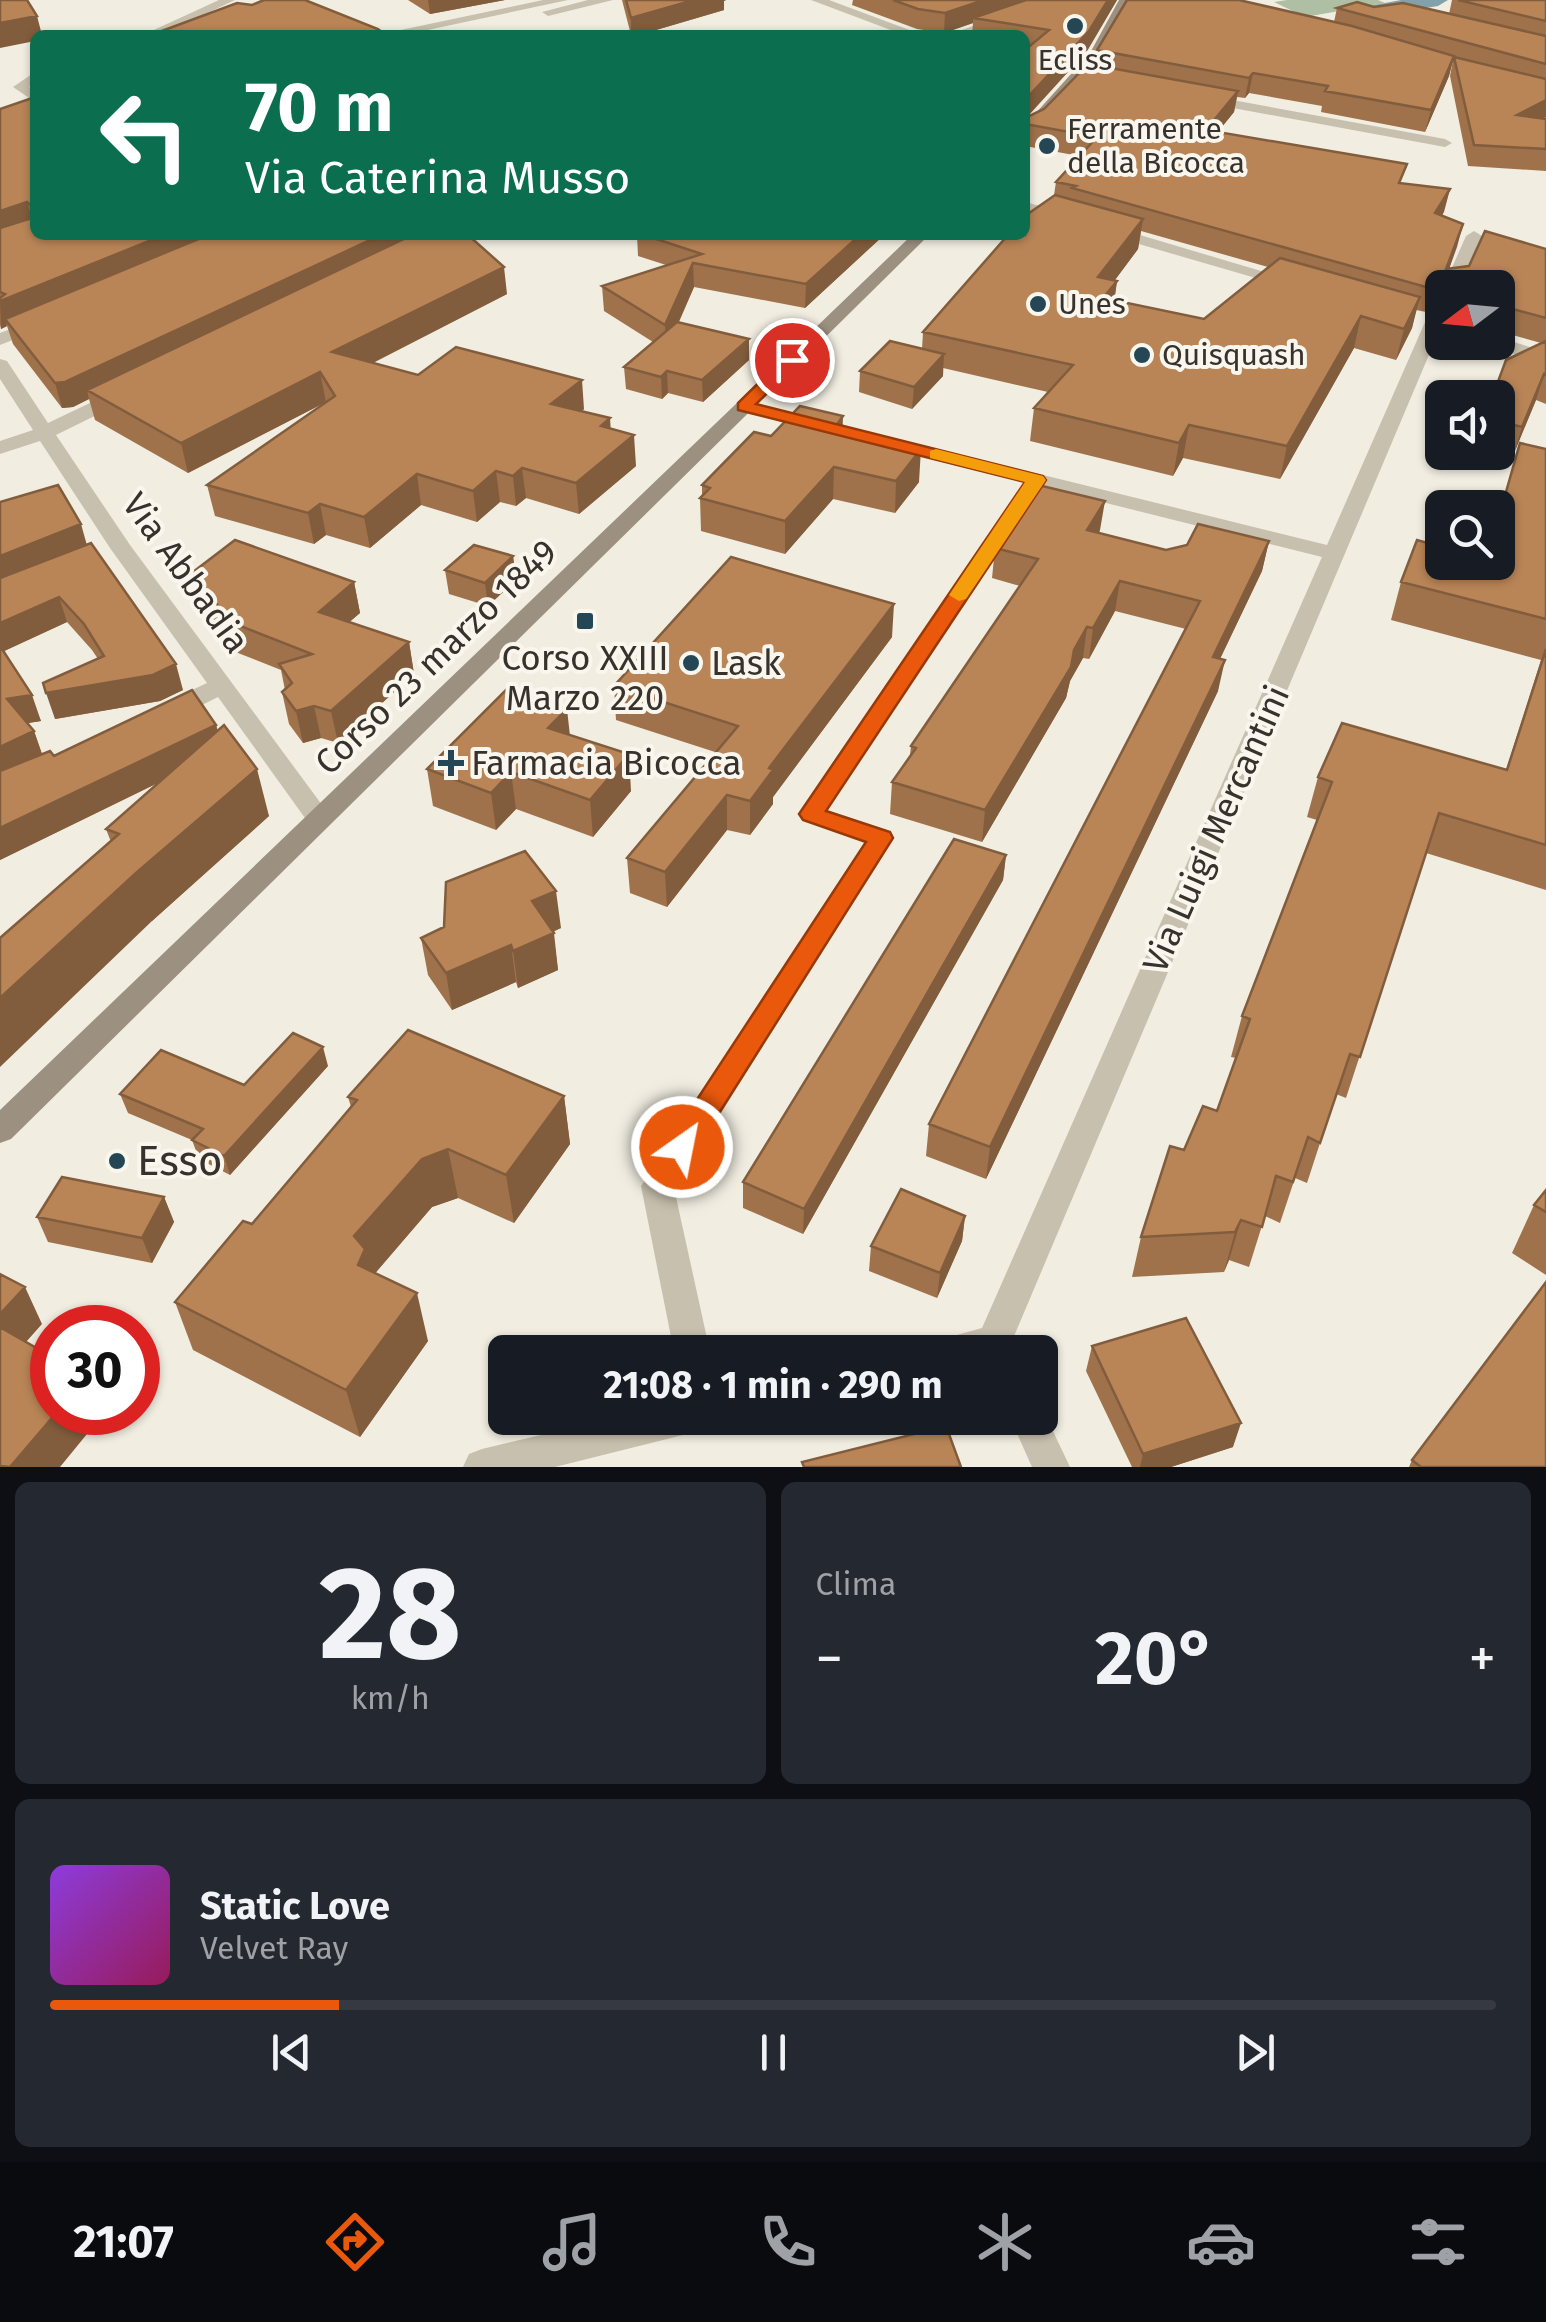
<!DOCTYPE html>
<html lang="it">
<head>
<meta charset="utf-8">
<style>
	:root { --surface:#171b24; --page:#242831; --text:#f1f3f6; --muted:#9ea1a6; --line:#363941; --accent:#ea580c }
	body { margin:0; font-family:"Fira Sans",sans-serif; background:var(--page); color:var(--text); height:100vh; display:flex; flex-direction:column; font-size:38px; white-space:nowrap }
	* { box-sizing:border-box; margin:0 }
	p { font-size:32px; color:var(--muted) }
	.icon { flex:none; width:55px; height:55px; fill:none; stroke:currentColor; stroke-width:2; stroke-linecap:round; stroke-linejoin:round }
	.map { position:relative; height:1467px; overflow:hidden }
	.side { display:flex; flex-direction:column; gap:15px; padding:15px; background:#0d0f14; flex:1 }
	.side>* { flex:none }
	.guide { position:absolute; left:30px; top:30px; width:1000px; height:210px; border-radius:15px; box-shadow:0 2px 8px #0004; background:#0b6e4f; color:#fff; overflow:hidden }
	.needle { width:65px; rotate:254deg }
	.buttons { position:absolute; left:1425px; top:270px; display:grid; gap:20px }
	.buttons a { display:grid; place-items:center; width:90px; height:90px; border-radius:15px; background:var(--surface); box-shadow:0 2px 8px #0004; font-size:50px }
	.speed { position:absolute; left:30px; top:1305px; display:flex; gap:20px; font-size:50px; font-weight:700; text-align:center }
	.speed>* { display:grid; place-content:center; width:130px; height:130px; border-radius:50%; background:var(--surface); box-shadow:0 2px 8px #0004; line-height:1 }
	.speed .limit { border:15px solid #d22; background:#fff; color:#111 }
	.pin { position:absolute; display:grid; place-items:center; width:85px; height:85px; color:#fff; margin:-42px; border:5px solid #fff; border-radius:50%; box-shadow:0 2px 10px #0007 }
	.me { position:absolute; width:110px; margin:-55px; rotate:33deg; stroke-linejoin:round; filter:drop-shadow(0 0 8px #0008) }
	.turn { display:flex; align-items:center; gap:35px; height:210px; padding:0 50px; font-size:45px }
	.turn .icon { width:130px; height:130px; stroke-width:2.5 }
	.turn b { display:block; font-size:70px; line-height:85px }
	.big { font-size:75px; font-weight:700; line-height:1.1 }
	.side .tile { flex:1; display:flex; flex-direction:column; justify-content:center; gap:15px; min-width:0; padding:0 35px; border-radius:15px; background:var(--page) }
	.side .dial { align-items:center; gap:0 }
	.dial b { font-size:130px; line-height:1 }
	.song { display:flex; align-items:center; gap:30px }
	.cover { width:120px; height:120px; border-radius:15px; background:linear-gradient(135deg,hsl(270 70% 55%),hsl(330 70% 35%)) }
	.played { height:10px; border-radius:5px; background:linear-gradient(90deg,var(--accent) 20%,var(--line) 20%) }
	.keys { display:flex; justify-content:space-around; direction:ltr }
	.heat { display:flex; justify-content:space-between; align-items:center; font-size:55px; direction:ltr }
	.side .tiles { flex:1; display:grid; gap:15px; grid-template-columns:1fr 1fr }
	.tile:last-child { grid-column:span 2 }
	.trip { position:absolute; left:488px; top:1335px; width:570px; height:100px; border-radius:15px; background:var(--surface); box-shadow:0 2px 8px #0004; font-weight:700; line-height:100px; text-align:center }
	.tabs { display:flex; height:160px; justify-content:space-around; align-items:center; background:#090b0e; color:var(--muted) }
	.tabs .icon { width:70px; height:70px }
	.tabs .active { color:var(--accent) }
	.tabs b { font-size:45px; color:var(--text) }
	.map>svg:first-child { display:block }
	.green { fill:#afbfa3 }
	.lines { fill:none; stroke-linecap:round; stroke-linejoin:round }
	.canal { fill:#83a1ab; fill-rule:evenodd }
	.minor { fill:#c8c0ae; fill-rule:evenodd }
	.secondary { fill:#9c9080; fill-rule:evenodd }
	.wall { fill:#9f724b; fill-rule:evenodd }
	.shaded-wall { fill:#825d3d }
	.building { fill:#b98557; stroke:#825d3d; stroke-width:2.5 }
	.route { fill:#ea580c; stroke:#983908; stroke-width:2.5 }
	.slow { fill:#f59e0b }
	.poi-dot { fill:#254755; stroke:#f9f6ee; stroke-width:4 }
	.labels { text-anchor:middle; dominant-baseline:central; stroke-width:8; stroke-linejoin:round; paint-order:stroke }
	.far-poi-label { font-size:30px; fill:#38322c; stroke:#f9f6ee; text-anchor:start }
	.street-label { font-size:35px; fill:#38322c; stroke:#f9f6ee }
	.poi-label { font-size:35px; fill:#38322c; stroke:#f9f6ee; text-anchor:start }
	.near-poi-label { font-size:42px; fill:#38322c; stroke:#f9f6ee; text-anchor:start }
</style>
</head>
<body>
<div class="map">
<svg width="1546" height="1467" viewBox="0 0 1546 1467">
	<rect width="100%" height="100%" fill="#f1ede1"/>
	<path class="green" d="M1287,0H1378L1385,3L1305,17L1274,2Z"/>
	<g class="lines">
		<path class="canal" d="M1401,0H1448L1438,6L1365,18L1355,12L1358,8Z"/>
		<path class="minor" d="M219,0H235L161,35H143Z
			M543,0H568L404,35H377Z
			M588,0H613L548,16L542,12Z
			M811,0H829L923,35H904Z
			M1050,0H1069L967,35H947Z
			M35,72V83L29,87L35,91V102L13,87Z
			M1205,95L1445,139L1452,143L1445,147L1200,102L1198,99Z
			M1025,202L1074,215L1076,218L1068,223L1025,212Z
			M1101,227H1113L1298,282L1283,286L1101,233Z
			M1474,231L1482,236L1459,288L1442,290L1466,236Z
			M1442,299V324L1012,1341L1017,1352H930L935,1341L982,1328L1322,557L1042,487L827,810L890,831L894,838L674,1188L710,1352H674L641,1186L865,842L802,820L798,814L1025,483L882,447V439L889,437L1327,545L1433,304Z
			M42,317L51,322L48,326L0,345V333Z
			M1498,337L1530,347L1532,351L1523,357L1489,346L1486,342H1498Z
			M0,359L7,361L48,423L115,391H129V399L56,435L130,545L328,813L332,819L328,825H310L218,697L176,718H158L155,712L158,706L207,683L110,548L40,441L0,454V441L33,430L0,379Z
			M744,400L828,422L831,426L821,432L737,410L734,406Z
			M1041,1406L1070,1467H1032L1010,1418H1040Z
			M613,1418H701L696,1430L683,1435L555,1467H463L469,1454L482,1449Z"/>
		<path class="secondary" d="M1119,0H1131C1115,39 1063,120 1025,137V125L1090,53Z
			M912,235H929L11,1139L0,1143V1110Z"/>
	</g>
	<path class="wall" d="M408,0H505L430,14Z
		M622,0H726L724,1V10L639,35H631Z
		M853,0H1117L1087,51L1028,116L1044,109L1096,65L1097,50L1334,22L1337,8L1374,7L1449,14L1452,0H1546V117L1543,119H1546V171L1468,166L1450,76L1453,60L1449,76L1425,132L1321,112L1322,106L1249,93L1245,98L1237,97L1234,112L1218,132L1402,183L1450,189L1442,216L1463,224L1449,269L1546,249V404L1536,400L1514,453L1498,449V398L1541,343L1498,331V288H1442V296H1435L1426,312L1416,310L1412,328L1396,360L1354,348L1280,479L1183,458L1173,476L1030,441L1034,408L1048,392L943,368V376L912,409L859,392L860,371L922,349L923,332L1054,195L1056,182L1079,156L1025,146V50L1029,47L1025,46V35H972L973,23L944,33L917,29L852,5ZM1141,231L1268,267L1204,319L1114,300L1117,281L1115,280L1138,249Z
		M35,97V235L507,294L373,363L418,375L584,409L582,411L610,429L636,466L579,514L526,498L516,506L500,502L477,522L421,505L370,548L326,535L314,544L215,516L207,485L326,402L188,473L95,420L89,399L73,407L62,408L13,344L7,326L1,329L0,325V109Z
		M637,235H884L805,308L694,287L679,322L749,360L703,402L668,393L662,399L626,389L624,367L653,342L604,311L602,286L666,265L638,256Z
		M842,429L919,482L895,513L833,499L785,554L701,531L700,498L702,496V485L771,436Z
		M1520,443L1546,449V890L1426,853L1346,1098L1336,1094L1307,1183L1295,1178L1280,1223L1265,1216L1249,1267L1229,1260L1224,1272L1132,1277L1141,1237L1184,1150L1217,1111L1236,1058L1231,1057L1242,1016L1317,820L1307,817L1318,777L1506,770L1541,660L1391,620L1401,582L1498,562V517Z
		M0,502L87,545L183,690L160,701L55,719L98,659L92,650L67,622L4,651L41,721L27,723L34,731L42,754L54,756L216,725L218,731L269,816L152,921L111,842L106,829L160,782L0,860Z
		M1100,530L1099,533L1166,550L1269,541L1262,571L1220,659L1218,691L986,1179L926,1156L929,1124L1186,629L1115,611L1089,659L1083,658L1070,681L1066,698L982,842L890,814L892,782L910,755L911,746L1020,586L992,578L995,548Z
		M513,556L516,580L488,606L449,594L445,570Z
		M193,572L354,582L360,613L349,622L409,642L414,674L338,743L321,738L303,743L289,724L282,692L285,690L281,670L238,653L201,603Z
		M892,637L773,797V804L750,835L727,830L667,907L630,893L627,858L715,752L616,720L614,686Z
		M570,735L631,791L593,837L516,809L496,830L433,806L427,769Z
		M1006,855L1003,880L803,1234L743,1208V1182Z
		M561,928L553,932L558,970L518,988L516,982L452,1010L428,975L421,938Z
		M328,1066L230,1175L199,1159L192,1140L128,1113L120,1094L244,1085Z
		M564,1096L570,1144L514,1223L458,1198L432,1207L375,1273L428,1341L360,1437L193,1350L175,1302L252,1224L351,1107L348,1097Z
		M1546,1190V1275L1512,1253L1534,1205Z
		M164,1197L174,1222L152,1263L48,1242L37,1217Z
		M965,1216L962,1241L937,1298L869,1271L871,1246Z
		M1092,1346L1233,1447L1171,1467H1132L1086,1371Z
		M1412,1460L1546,1467H1409Z"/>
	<path class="shaded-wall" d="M428,0H505L430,14Z
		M694,0H726L724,1V10L639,35H631V18Z
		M984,0H1039L973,18V23L944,33L945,13Z
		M1108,0H1117L1087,51L1025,119V100Z
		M37,16L42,35H35V41L0,48V23Z
		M1454,56L1449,76L1425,132L1431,110Z
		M1253,73L1249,93L1245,98L1249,78Z
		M1238,91L1234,112L1202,151L1206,130Z
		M1546,100V117L1511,136L1517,115Z
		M1450,189L1444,212L1429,237L1435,213Z
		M27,202L34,224L0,236V211Z
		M1143,219L1138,249L1094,308L1098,277Z
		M1463,224L1457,247L1448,272H1445Z
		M164,235H226L5,319L7,326L1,329L0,301Z
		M381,235H433L87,390L89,399L73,407L62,408L55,383Z
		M860,235H884L805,308L806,284Z
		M693,263L694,287L666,350L665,325Z
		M504,267L507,294L337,381L332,352Z
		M1442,272L1435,296L1426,312L1432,287Z
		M1117,281L1113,311L1103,298Z
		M1420,297L1412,328L1396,360L1404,329Z
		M1361,316L1354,348L1280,479L1287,446Z
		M749,339V360L703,402L702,380Z
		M944,354L943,376L912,409L914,387Z
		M667,371L668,393L662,399L661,377Z
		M320,372L326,402L188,473L181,443Z
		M1544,374L1536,400L1514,453L1522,427Z
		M582,380L584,409L554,434L551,404Z
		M843,416L842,448L835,427Z
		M610,418L612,448L601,426Z
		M1189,425L1183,458L1173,476L1179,443Z
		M634,435L636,466L579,514L576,483Z
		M921,449L919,482L895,513L896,481Z
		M834,467L833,499L785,554V521Z
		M522,468L526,498L516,506L513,476Z
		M496,471L500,502L477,522L473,491Z
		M417,474L421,505L370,548L364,517Z
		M1105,501L1100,530L1083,560L1087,530Z
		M320,504L326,535L314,544L308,513Z
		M81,524L88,549L0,585V556Z
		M1269,541L1262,571L1206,688L1213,657Z
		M513,556L516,580L488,606L485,583Z
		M1120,581L1115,611L1089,659L1093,628Z
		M354,582L360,613L325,643L319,612Z
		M59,597L67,622L0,653V623Z
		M894,604L892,637L773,797V804L750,835V801L769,768Z
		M1087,627L1083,658L1070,681L1066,698L982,842L985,810Z
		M409,642L414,674L338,743L331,711Z
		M1225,660L1218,691L986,1179L990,1147Z
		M176,664L183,690L160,701L55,719L46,693Z
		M32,695L41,721L17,725L7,699Z
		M314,706L321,738L303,743L296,711Z
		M567,709L571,745L548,728Z
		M216,725L223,751L0,860V828Z
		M34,731L43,757L0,778V747Z
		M629,754L631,791L593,837L590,800Z
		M257,769L269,816L152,921L0,1067V998L136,873Z
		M511,772L516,809L496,830L491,793Z
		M727,795V830L667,907L665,872Z
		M1006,855L1003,880L803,1234L804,1209Z
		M556,891L561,928L536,938L532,901Z
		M554,933L558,970L518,988L513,951Z
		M511,945L516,982L452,1010L446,973Z
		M323,1047L328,1066L230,1175L224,1156Z
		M564,1096L570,1144L514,1223L506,1175Z
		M448,1149L458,1198L432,1207L372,1277L358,1265L354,1236L422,1159Z
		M164,1197L174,1222L152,1263L142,1238Z
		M965,1216L962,1241L937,1298L940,1273Z
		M1241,1220L1229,1260L1224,1272L1235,1232Z
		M25,1287L42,1324L11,1359L0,1338V1314Z
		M417,1293L428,1341L360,1437L346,1390Z
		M57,1412H105L60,1467H10Z
		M1241,1423L1233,1447L1171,1467H1140L1143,1454Z"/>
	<path class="building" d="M0,0H27L37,16L0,23Z
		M264,0H305L378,29L386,35H151L237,3L252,5Z
		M626,0H694L631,18Z
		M893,0H984L945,13L918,9Z
		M1026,0H1108L1089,31L1025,100V50L1049,30L973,18Z
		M1127,0H1239L1352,26L1454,56L1431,110L1325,91L1328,86L1253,73L1249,78L1097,50Z
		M1458,0H1546V21Z
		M1357,2L1374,7L1403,3L1546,36V64L1337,8Z
		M1454,57L1546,79V100L1517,115L1546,119V149L1474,145Z
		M1088,64L1238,91L1206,130L1407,164L1399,183L1450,189L1435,213L1463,224L1446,269L1469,266L1485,231L1546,249V318L1498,305V288H1452L1451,272H1442L1432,287H1426L1072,188L1076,186L1056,182L1097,137L1025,124V118L1044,109Z
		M35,97V209L27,202L0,211V109Z
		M1055,195L1143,219L1098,277L1117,281L1103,298L1204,319L1280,258L1420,297L1404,329L1361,316L1287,446L1189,425L1179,443L1034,408L1073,365L923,332L1008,235H1025V216Z
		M35,217V235H164L0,301V298L5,294L0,292V228Z
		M208,235H381L65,382L55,383L5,319Z
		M412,235H468L504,267L332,352L418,375L456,347L582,380L551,404L610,418L601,426L634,435L576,483L522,468L513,476L496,471L473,491L417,474L364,517L320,504L308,513L207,485L335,396L320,372L181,443L87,390Z
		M644,235H860L806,284L693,263L665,325L602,286L702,254Z
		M677,322L749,339L702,380L667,371L661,377L624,367Z
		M890,341L944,354L914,387L860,371Z
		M1546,341V375L1544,374L1522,427L1498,421V398H1492L1506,360Z
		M800,406L843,416L835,427L921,449L896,481L834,467L785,521L700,498L710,488L702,485L754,432L771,436Z
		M1520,443L1546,449V619L1401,582L1417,540L1442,547V562H1498V520Z
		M58,485L81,524L0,556V502Z
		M1038,485L1105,501L1087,530L1166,550L1187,545L1198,524L1269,541L1213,657L1225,660L990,1147L929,1124L1200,601L1120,581L1093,628L1087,627L1074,650L1071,667L985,810L892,782L916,748L911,746L1038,559L995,548Z
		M235,540L354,582L319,612L409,642L331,711L314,706L296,711L282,692L292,683L279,664L312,654L230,622L193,572Z
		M91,543L176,664L153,675L46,693L43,683L104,656L84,624L59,597L0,623V578Z
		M474,545L513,556L485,583L445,570Z
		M731,557L894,604L769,768L773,770L750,801L727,795L665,872L627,858L738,726L614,686Z
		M0,646L32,695L7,699L34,731L0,747Z
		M1546,649V845L1439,813L1360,1057L1350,1054L1320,1143L1308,1137L1293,1182L1276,1176L1262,1227L1241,1220L1235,1232L1141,1237L1170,1146L1184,1150L1203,1106L1217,1111L1250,1019L1242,1016L1332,782L1318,777L1342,723L1507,770Z
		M507,689L567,709L548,728L629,754L590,800L511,772L491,793L427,769Z
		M192,690L216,725L0,828V771L50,751L54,756Z
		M224,725L257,769L136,873L0,998V938L119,834L106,829Z
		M954,839L1006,855L804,1209L743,1182Z
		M525,851L556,891L532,901L554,933L513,951L511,945L446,973L421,938L444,927L446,882Z
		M408,1030L564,1096L506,1175L448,1149L422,1159L354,1236L365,1249L358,1265L417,1293L346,1390L175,1302L243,1221L252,1224L357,1100L348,1097Z
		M293,1033L323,1047L224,1156L192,1140L203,1129L120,1094L161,1050L244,1085Z
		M62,1177L164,1197L142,1238L37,1217Z
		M901,1189L965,1216L940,1273L871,1246Z
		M1546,1190V1212L1534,1205Z
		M0,1274L25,1287L0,1314Z
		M1546,1282V1467H1421L1412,1460Z
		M1186,1318L1241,1423L1143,1454L1092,1346Z
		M0,1327L52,1357V1412H57L10,1467L0,1466Z
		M946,1426L961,1467H804L802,1462Z"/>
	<path class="route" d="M786,356L801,360L756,404L1043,476L1046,480L826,811L890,832L893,838L692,1156L682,1159L671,1156L667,1147L671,1139L866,842L803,820L799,814L1025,482L738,410V403Z"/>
	<path class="slow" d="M936,449L1043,476L1046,480L966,599L959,601L949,595L1025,482L930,458V451Z"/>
	<g class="poi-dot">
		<circle cx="1075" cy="26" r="10"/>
		<circle cx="1047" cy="146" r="10"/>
		<circle cx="1038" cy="304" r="10"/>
		<circle cx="1142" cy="355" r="10"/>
		<rect x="575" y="611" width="20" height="20" rx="5"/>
		<circle cx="691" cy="663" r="10"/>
		<path d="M446 748h10v10h10v10h-10v10h-10v-10h-10v-10h10z"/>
		<circle cx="117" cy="1161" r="10"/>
	</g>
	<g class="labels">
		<g class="far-poi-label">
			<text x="1075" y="60" text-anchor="middle">Ecliss</text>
			<text x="1067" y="129">Ferramente<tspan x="1067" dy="34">della Bicocca</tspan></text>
			<text x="1058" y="304">Unes</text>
			<text x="1162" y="355">Quisquash</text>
		</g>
		<g class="street-label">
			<text transform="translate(186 573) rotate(54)">Via Abbadia</text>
			<text transform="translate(436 657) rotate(-44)">Corso 23 marzo 1849</text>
			<text transform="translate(1216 829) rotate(-66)">Via Luigi Mercantini</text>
		</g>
		<g class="poi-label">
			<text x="585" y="658" text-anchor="middle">Corso XXIII<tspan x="585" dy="40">Marzo 220</tspan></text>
			<text x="711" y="663">Lask</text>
			<text x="471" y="763">Farmacia Bicocca</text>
		</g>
		<g class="near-poi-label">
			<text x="137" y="1161">Esso</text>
		</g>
	</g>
</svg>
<div class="buttons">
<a><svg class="needle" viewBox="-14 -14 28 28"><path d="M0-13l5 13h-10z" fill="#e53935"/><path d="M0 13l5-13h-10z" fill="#9ea1a6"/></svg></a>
<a><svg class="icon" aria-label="sound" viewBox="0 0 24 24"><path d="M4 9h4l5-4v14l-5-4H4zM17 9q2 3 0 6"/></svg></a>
<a><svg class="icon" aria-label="search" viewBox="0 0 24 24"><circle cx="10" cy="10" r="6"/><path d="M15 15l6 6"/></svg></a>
</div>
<div class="speed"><div class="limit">30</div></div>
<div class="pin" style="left:792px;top:360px;background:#d93025"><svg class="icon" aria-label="arrive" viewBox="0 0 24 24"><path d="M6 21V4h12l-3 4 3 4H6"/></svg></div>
<svg class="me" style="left:682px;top:1147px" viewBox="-20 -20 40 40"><circle r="17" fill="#ea580c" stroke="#fff" stroke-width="3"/><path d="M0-11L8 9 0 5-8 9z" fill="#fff"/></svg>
<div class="trip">21:08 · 1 min · 290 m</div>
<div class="guide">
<div class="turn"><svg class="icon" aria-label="left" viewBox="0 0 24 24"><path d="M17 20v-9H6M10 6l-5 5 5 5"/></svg><div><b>70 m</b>Via Caterina Musso</div></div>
</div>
</div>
<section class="side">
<div class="tiles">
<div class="tile dial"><b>28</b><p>km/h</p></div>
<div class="tile"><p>Clima</p>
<div class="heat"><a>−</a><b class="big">20°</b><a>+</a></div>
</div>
<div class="tile">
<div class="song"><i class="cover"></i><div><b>Static Love</b><p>Velvet Ray</p></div></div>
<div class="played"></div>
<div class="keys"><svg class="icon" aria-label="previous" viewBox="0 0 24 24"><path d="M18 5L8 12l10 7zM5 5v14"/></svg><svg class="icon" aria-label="pause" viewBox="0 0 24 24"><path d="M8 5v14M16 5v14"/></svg><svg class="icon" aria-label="next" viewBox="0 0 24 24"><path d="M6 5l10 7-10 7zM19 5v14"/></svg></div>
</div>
</div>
</section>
<nav class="tabs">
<b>21:07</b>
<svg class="icon active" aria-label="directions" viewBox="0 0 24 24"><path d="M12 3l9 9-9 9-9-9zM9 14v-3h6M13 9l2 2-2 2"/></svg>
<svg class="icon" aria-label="music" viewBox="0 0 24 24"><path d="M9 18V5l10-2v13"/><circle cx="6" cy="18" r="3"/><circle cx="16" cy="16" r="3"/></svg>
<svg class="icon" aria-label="phone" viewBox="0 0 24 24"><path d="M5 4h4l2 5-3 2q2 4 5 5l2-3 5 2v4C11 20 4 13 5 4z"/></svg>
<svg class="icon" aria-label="climate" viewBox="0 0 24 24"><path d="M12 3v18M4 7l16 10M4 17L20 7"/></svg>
<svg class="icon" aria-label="car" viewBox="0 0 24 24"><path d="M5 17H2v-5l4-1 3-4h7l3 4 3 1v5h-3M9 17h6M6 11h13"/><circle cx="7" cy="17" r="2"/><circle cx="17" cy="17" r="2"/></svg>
<svg class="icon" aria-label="filters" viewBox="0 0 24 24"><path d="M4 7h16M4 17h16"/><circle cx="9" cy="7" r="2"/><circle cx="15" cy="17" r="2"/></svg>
</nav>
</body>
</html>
